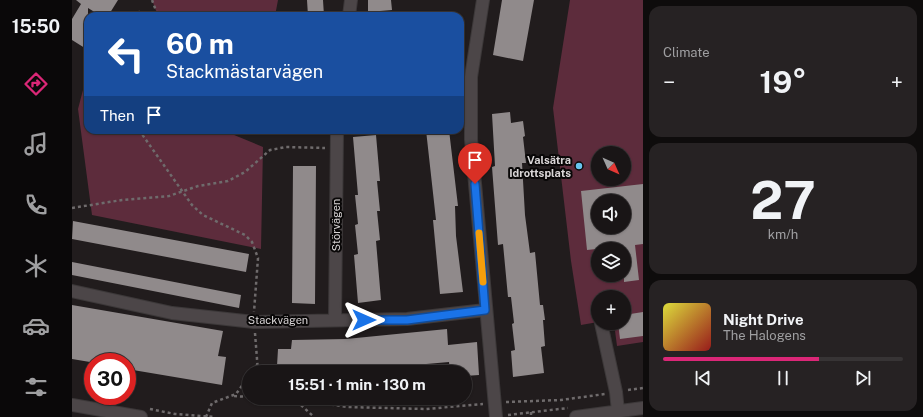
<!DOCTYPE html>
<html lang="en">
<head>
<meta charset="utf-8">
<style>
	:root { --surface:#191516; --page:#262223; --text:#f1f3f6; --muted:#9f9fa1; --line:#373435; --accent:#db2777 }
	body { margin:0; font-family:"Public Sans",sans-serif; background:var(--page); color:var(--text); height:100vh; display:flex; flex-direction:column; font-size:15px; white-space:nowrap }
	* { box-sizing:border-box; margin:0 }
	p { font-size:13px; color:var(--muted) }
	.icon { flex:none; width:22px; height:22px; fill:none; stroke:currentColor; stroke-width:2; stroke-linecap:round; stroke-linejoin:round }
	.map { position:relative; flex:1; overflow:hidden }
	.drawer { display:flex; flex-direction:column; gap:6px; padding:6px; background:#0e0c0c; width:280px }
	.drawer>* { flex:none }
	.guide { position:absolute; left:12px; top:12px; width:380px; height:122px; border-radius:12px; box-shadow:0 1px 3px #0004,0 0 0 1px var(--line); background:#1a4fa0; color:#fff; overflow:hidden }
	.needle { width:26px; rotate:135deg }
	.tools { position:absolute; left:519px; top:146px; display:grid; gap:8px }
	.tools a { display:grid; place-items:center; width:40px; height:40px; border-radius:50%; background:var(--surface); box-shadow:0 1px 3px #0004,0 0 0 1px var(--line); font-size:20px }
	.speed { position:absolute; left:12px; top:353px; display:flex; gap:8px; font-size:20px; font-weight:700; text-align:center }
	.speed>* { display:grid; place-content:center; width:52px; height:52px; border-radius:50%; background:var(--surface); box-shadow:0 1px 3px #0004,0 0 0 1px var(--line); line-height:1 }
	.speed .limit { border:6px solid #d22; background:#fff; color:#111 }
	.pin { position:absolute; display:grid; place-items:center; width:34px; height:34px; color:#fff; margin:-41px -17px; border-radius:50% 50% 50% 0; rotate:-45deg; box-shadow:0 0 4px #0007 }
	.pin .icon { rotate:45deg }
	.me { position:absolute; width:44px; margin:-22px; rotate:90deg; stroke-linejoin:round; filter:drop-shadow(0 0 3px #0008) }
	.turn { display:flex; align-items:center; gap:14px; height:84px; padding:0 16px; font-size:18px }
	.turn .icon { width:52px; height:52px; stroke-width:2.5 }
	.turn b { display:block; font-size:28px; line-height:34px }
	.then { display:flex; align-items:center; height:38px; padding:0 16px; background:#0003; gap:8px; font-size:15px }
	.big { font-size:30px; font-weight:700; line-height:1.1 }
	.drawer .card { flex:1; display:flex; flex-direction:column; justify-content:center; gap:6px; min-width:0; padding:0 14px; border-radius:12px; background:var(--page) }
	.drawer .dial { align-items:center; gap:0 }
	.dial b { font-size:52px; line-height:1 }
	.song { display:flex; align-items:center; gap:12px }
	.cover { width:48px; height:48px; border-radius:6px; background:linear-gradient(135deg,hsl(60 70% 55%),hsl(0 70% 35%)) }
	.played { height:4px; border-radius:2px; background:linear-gradient(90deg,var(--accent) 65%,var(--line) 65%) }
	.keys { display:flex; justify-content:space-around; direction:ltr }
	.heat { display:flex; justify-content:space-between; align-items:center; font-size:22px; direction:ltr }
	.trip { position:absolute; left:170px; top:365px; width:230px; height:40px; border-radius:20px; background:var(--surface); box-shadow:0 1px 3px #0004,0 0 0 1px var(--line); font-weight:700; line-height:40px; text-align:center }
	main { display:flex; flex:1; min-height:0 }
	.dock { display:flex; flex-direction:column; width:72px; justify-content:space-around; align-items:center; background:#0a0809; color:var(--muted) }
	.dock .icon { width:28px; height:28px }
	.dock .current { color:var(--accent) }
	.dock b { font-size:18px; color:var(--text) }
	.map>svg:first-child { display:block }
	.green { fill:#5d2c3c; fill-rule:evenodd }
	.building { fill:#908a8b; fill-rule:evenodd }
	.lines { fill:none; stroke-linecap:round; stroke-linejoin:round }
	.minor-casing { stroke:#3c3839; stroke-width:14 }
	.path { stroke:#6f6b6c; stroke-width:2.5; stroke-dasharray:3 3; stroke-linecap:butt }
	.minor { stroke:#4c4648; stroke-width:12 }
	.route-casing { stroke:#114b97; stroke-width:10 }
	.route { stroke:#1a73e8; stroke-width:7 }
	.slow { stroke:#f59e0b; stroke-width:7 }
	.poi-dot { fill:#67c4ef; stroke:#090707; stroke-width:1.5 }
	.labels { text-anchor:middle; dominant-baseline:central; stroke-width:4; stroke-linejoin:round; paint-order:stroke }
	.poi-label { font-size:11px; font-weight:bold; fill:#dad6d7; stroke:#090707; text-anchor:end }
	.street-label { font-size:11px; fill:#dad6d7; stroke:#090707 }
</style>
</head>
<body>
<main>
<nav class="dock">
<b>15:50</b>
<svg class="icon current" aria-label="directions" viewBox="0 0 24 24"><path d="M12 3l9 9-9 9-9-9zM9 14v-3h6M13 9l2 2-2 2"/></svg>
<svg class="icon" aria-label="music" viewBox="0 0 24 24"><path d="M9 18V5l10-2v13"/><circle cx="6" cy="18" r="3"/><circle cx="16" cy="16" r="3"/></svg>
<svg class="icon" aria-label="phone" viewBox="0 0 24 24"><path d="M5 4h4l2 5-3 2q2 4 5 5l2-3 5 2v4C11 20 4 13 5 4z"/></svg>
<svg class="icon" aria-label="climate" viewBox="0 0 24 24"><path d="M12 3v18M4 7l16 10M4 17L20 7"/></svg>
<svg class="icon" aria-label="car" viewBox="0 0 24 24"><path d="M5 17H2v-5l4-1 3-4h7l3 4 3 1v5h-3M9 17h6M6 11h13"/><circle cx="7" cy="17" r="2"/><circle cx="17" cy="17" r="2"/></svg>
<svg class="icon" aria-label="filters" viewBox="0 0 24 24"><path d="M4 7h16M4 17h16"/><circle cx="9" cy="7" r="2"/><circle cx="15" cy="17" r="2"/></svg>
</nav>
<div class="map">
<svg width="571" height="417" viewBox="0 0 571 417">
	<rect width="100%" height="100%" fill="#211c1d"/>
	<path class="green" d="M80,0H206L203,16H86Z
		M498,0H571V342L545,346L542,323H552V297H526V322L509,325L499,261L481,108ZM526,153H552V179H526ZM526,201H552V227H526ZM526,249H552V275H526Z
		M16,71V130H150L191,147L189,249L20,215L6,109Z"/>
	<path class="building" d="M4,0H46L36,16H29L16,8V50L0,40V19L9,4Z
		M235,0H251L252,16H236Z
		M296,0H319L320,10L296,12Z
		M430,0H462L451,61L421,55Z
		M438,112L439,123L451,121L453,136L451,137L454,163H450L453,215L458,253L463,252L468,305H471L473,320H471L473,346L469,347L472,373L441,377L439,351L443,350L440,324L442,323L439,297H436L431,244L426,245L420,167L423,166L420,114Z
		M354,130H377L386,206H383L384,236L391,292L368,294L361,220H364Z
		M304,135L308,181H305L308,211H305L308,240L304,241L309,300L286,303L282,255L286,254L283,225L286,224L283,195H286L281,137Z
		M221,166H244L243,304L220,303Z
		M571,184V244L563,245L567,280L552,282V246L515,250L509,191ZM526,201H552V227H526Z
		M1,221L177,254L174,272L0,239Z
		M0,262L169,295L167,308L0,275Z
		M0,305L151,331L146,356L154,357L150,385L55,369V362H18L0,359Z
		M571,312V336L548,339L546,323H552V315Z
		M375,329L376,345L405,342L407,375L393,376V370L378,372L377,362L263,372H219V367L205,366L206,349H219L220,340L274,339Z"/>
	<g class="lines">
		<g class="minor-casing">
			<path id="minor" d="M411,0L399,77V139L424,417
				M277,16L279,0
				M0,291L100,313L182,322L335,319L413,310
				M263,320L265,130
				M529,323L544,392L546,411
				M0,405L69,417
				M504,417L571,408"/>
		</g>
		<path class="path" d="M80,0L86,16
			M60,16L67,12L85,16
			M67,130L120,205L131,215L173,235L180,242L186,258L182,312
			M0,208L50,200L97,196L126,186L156,181L173,172L198,150L214,147L253,148
			M183,333L186,372
			M180,372L185,365
			M556,390L571,388
			M162,396L177,397
			M183,398L194,399
			M194,398L229,405L241,402L276,407L354,409L411,404
			M434,402L489,400L533,394
			M229,405L242,417
			M78,409L103,414L143,417
			M459,412V417
			M436,415L496,408
			M134,417L140,403L164,394L177,376"/>
		<use href="#minor" class="minor"/>
	</g>
	<g class="lines">
		<g class="route-casing">
			<path id="route" d="M292,320H335L413,310L403,184"/>
		</g>
		<use href="#route" class="route"/>
		<path class="slow" d="M407,233L411,282"/>
	</g>
	<circle class="poi-dot" cx="507" cy="166" r="4"/>
	<g class="labels">
		<g class="poi-label">
			<text x="499" y="160">Valsätra<tspan x="499" dy="13">Idrottsplats</tspan></text>
		</g>
		<g class="street-label">
			<text transform="translate(264 225) rotate(-90)">Störvägen</text>
			<text x="206" y="320">Stackvägen</text>
		</g>
	</g>
</svg>
<div class="tools">
<a><svg class="needle" viewBox="-14 -14 28 28"><path d="M0-13l5 13h-10z" fill="#e53935"/><path d="M0 13l5-13h-10z" fill="#9f9fa1"/></svg></a>
<a><svg class="icon" aria-label="sound" viewBox="0 0 24 24"><path d="M4 9h4l5-4v14l-5-4H4zM17 9q2 3 0 6"/></svg></a>
<a><svg class="icon" aria-label="layers" viewBox="0 0 24 24"><path d="M12 4l9 5-9 5-9-5zM3 14l9 5 9-5"/></svg></a>
<a>+</a>
</div>
<div class="speed"><div class="limit">30</div></div>
<div class="pin" style="left:403px;top:184px;background:#d93025"><svg class="icon" aria-label="arrive" viewBox="0 0 24 24"><path d="M6 21V4h12l-3 4 3 4H6"/></svg></div>
<svg class="me" style="left:292px;top:320px" viewBox="-20 -20 40 40"><path d="M0-17L14 15 0 8-14 15z" fill="#1a73e8" stroke="#fff" stroke-width="4"/></svg>
<div class="trip">15:51 · 1 min · 130 m</div>
<div class="guide">
<div class="turn"><svg class="icon" aria-label="left" viewBox="0 0 24 24"><path d="M17 20v-9H6M10 6l-5 5 5 5"/></svg><div><b>60 m</b>Stackmästarvägen</div></div>
<div class="then">Then<svg class="icon" aria-label="arrive" viewBox="0 0 24 24"><path d="M6 21V4h12l-3 4 3 4H6"/></svg></div>
</div>
</div>
<section class="drawer">
<div class="card"><p>Climate</p>
<div class="heat"><a>−</a><b class="big">19°</b><a>+</a></div>
</div>
<div class="card dial"><b>27</b><p>km/h</p></div>
<div class="card">
<div class="song"><i class="cover"></i><div><b>Night Drive</b><p>The Halogens</p></div></div>
<div class="played"></div>
<div class="keys"><svg class="icon" aria-label="previous" viewBox="0 0 24 24"><path d="M18 5L8 12l10 7zM5 5v14"/></svg><svg class="icon" aria-label="pause" viewBox="0 0 24 24"><path d="M8 5v14M16 5v14"/></svg><svg class="icon" aria-label="next" viewBox="0 0 24 24"><path d="M6 5l10 7-10 7zM19 5v14"/></svg></div>
</div>
</section>
</main>
</body>
</html>
